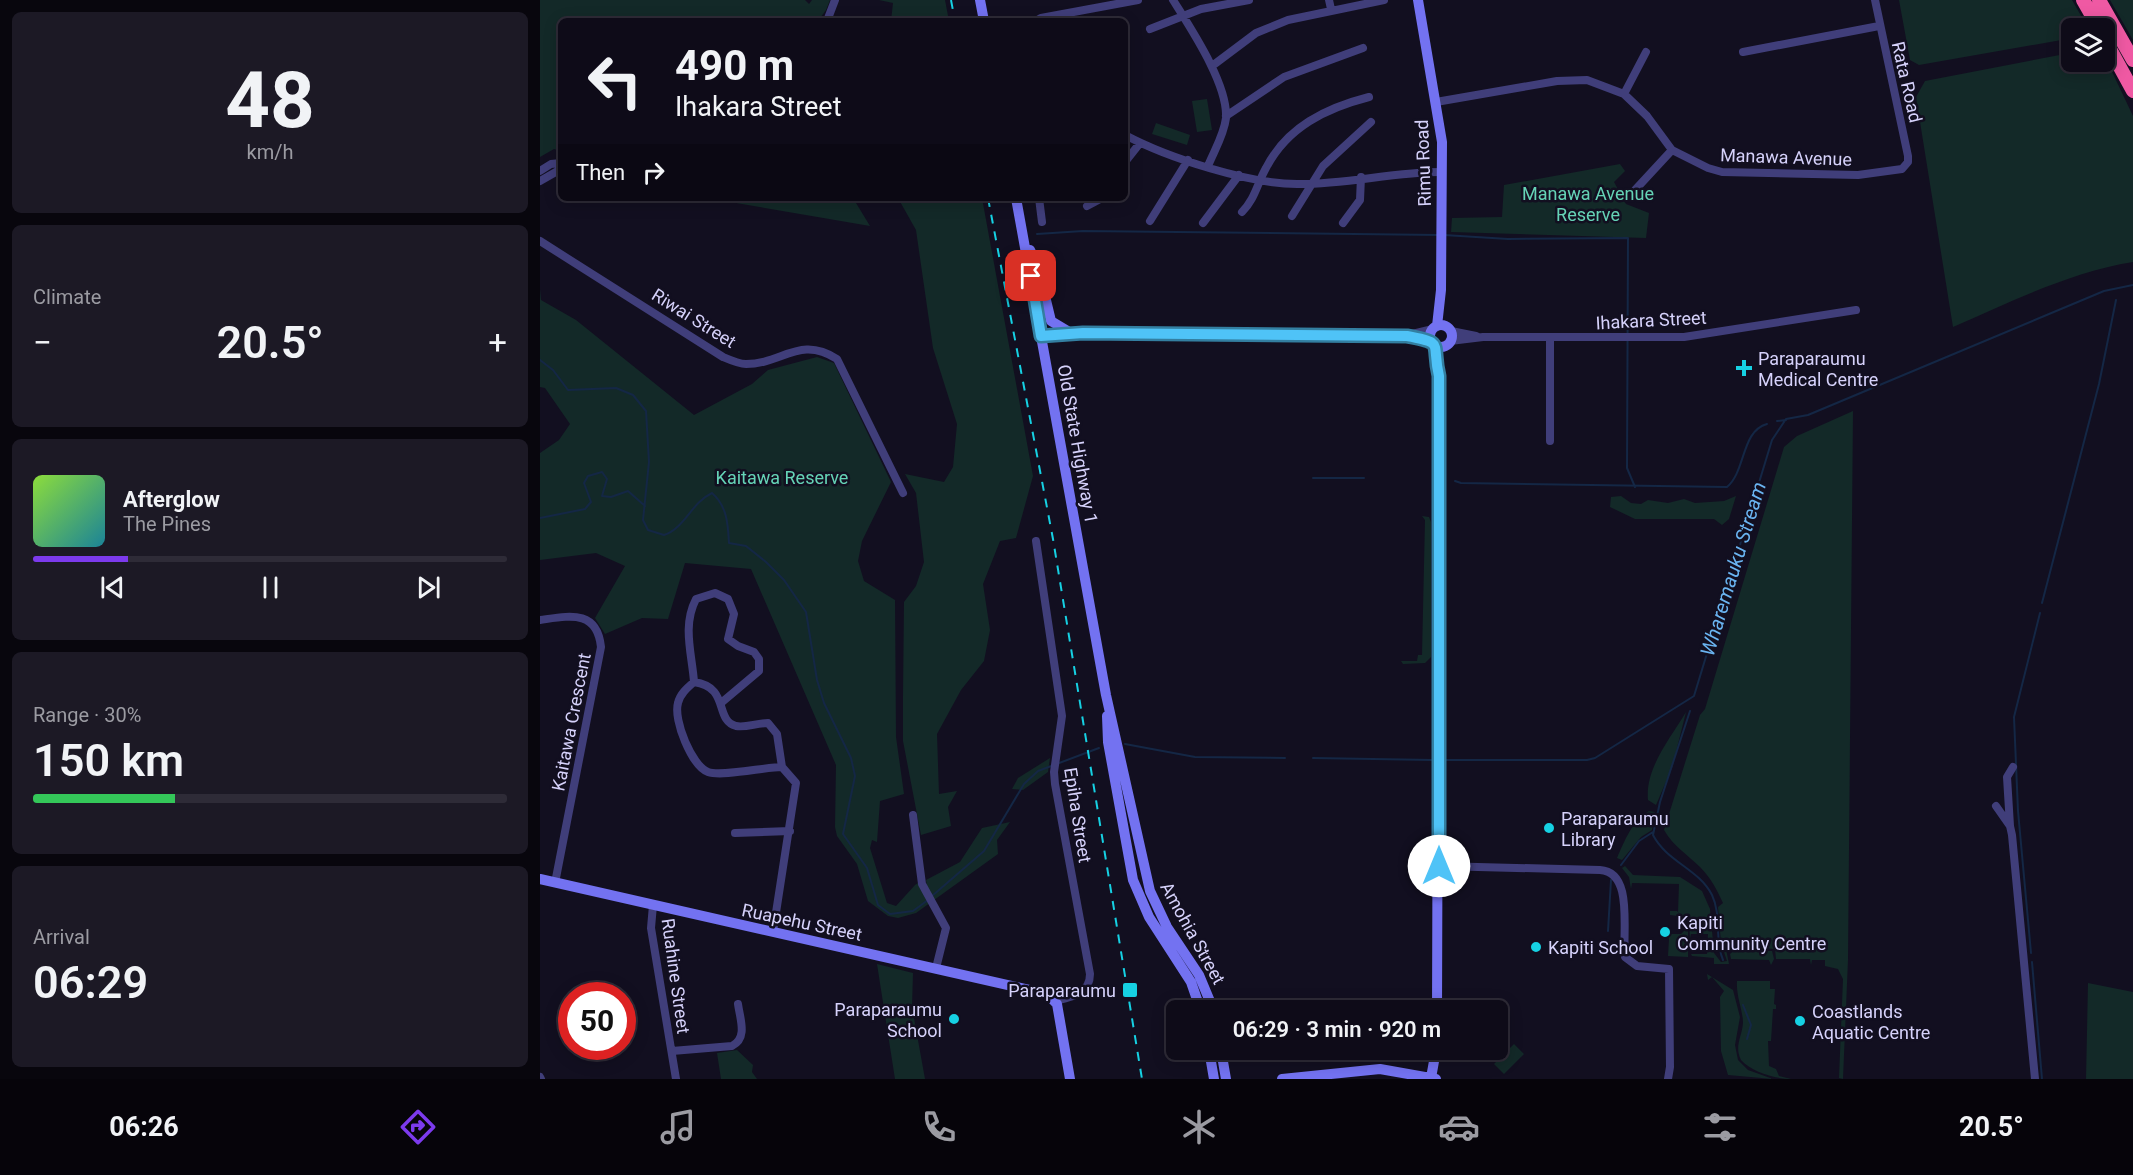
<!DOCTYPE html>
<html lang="en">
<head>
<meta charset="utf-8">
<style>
	:root { --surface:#0e0b18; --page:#1c1925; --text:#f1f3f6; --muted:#9b9ba2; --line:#2e2b37; --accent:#7c3aed }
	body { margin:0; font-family:Roboto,sans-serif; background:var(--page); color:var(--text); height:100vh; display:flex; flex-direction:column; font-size:22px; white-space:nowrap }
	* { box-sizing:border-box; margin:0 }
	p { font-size:20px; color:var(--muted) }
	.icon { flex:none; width:33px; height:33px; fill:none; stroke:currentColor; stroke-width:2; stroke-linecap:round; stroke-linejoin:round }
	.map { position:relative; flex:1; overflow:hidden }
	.details { display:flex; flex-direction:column; gap:12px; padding:12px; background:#08060d; width:540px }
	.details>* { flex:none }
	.guide { position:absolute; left:18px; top:18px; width:570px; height:183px; border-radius:9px; box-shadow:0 3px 15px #0003,0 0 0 2px var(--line); background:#0e0b18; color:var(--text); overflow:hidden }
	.buttons { position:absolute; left:1521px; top:18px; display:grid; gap:12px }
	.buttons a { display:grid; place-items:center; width:54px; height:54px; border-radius:9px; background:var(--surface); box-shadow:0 3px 15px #0003,0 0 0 2px var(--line); font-size:30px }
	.speed { position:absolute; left:18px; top:982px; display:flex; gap:12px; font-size:30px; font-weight:700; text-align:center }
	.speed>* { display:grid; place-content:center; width:78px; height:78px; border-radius:50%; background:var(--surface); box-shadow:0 3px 15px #0003,0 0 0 2px var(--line); line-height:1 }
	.speed .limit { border:9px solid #d22; background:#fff; color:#111 }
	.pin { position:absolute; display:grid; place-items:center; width:51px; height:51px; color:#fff; margin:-26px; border-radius:12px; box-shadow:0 3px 9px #0006 }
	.me { position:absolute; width:66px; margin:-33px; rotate:0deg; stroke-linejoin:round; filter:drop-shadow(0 0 4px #0008) }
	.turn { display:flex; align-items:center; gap:21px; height:126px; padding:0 18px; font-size:27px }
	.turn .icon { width:78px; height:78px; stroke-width:2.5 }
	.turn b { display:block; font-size:42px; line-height:51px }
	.then { display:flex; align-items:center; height:57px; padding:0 18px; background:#0003; gap:12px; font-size:22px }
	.big { font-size:45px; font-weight:600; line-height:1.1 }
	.details .widget { flex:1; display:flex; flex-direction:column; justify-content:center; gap:9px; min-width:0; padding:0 21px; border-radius:9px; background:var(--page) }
	.details .dial { align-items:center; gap:0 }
	.dial b { font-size:78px; line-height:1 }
	.song { display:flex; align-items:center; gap:18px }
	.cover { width:72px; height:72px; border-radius:9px; background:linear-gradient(135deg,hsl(90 70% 55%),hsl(190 70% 35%)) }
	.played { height:6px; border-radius:3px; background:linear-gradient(90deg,var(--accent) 20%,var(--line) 20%) }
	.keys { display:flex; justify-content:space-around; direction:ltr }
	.heat { display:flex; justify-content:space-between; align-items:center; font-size:33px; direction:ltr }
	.charge { height:9px; border-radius:4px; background:linear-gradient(90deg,#34c759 30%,var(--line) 0) }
	.trip { position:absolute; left:626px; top:1000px; width:342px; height:60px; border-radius:9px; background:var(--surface); box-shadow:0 3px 15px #0003,0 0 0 2px var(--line); font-weight:600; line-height:60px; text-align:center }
	.dock { display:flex; height:96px; justify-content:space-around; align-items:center; background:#06040a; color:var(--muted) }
	.dock .icon { width:42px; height:42px }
	.dock .current { color:var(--accent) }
	.dock b { font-size:27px; color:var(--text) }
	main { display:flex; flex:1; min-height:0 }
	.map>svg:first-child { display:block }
	.green { fill:#132928 }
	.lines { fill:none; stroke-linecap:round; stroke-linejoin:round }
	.stream { stroke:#142745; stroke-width:2 }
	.street { stroke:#403e7a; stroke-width:8 }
	.secondary { stroke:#7372f1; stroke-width:10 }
	.highway { stroke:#ef59a3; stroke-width:14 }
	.rail { stroke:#16d1e3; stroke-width:2; stroke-dasharray:9 8; stroke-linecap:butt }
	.route-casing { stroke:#337fa1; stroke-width:15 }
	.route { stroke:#4fc3f7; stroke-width:10 }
	.poi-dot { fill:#16d1e3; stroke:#120f20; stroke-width:2 }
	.labels { text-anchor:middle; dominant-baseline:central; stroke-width:5; stroke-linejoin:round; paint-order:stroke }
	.street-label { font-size:18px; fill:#d6d2fb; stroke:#120f20 }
	.park-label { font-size:18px; fill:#65d3b6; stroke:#120f20 }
	.poi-label { font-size:18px; fill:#d6d2fb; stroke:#120f20; text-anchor:start }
	.water-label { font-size:20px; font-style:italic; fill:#6ab4f1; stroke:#120f20 }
</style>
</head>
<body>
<main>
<section class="details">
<div class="widget dial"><b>48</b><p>km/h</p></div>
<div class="widget"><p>Climate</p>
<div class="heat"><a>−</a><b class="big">20.5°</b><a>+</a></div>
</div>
<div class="widget">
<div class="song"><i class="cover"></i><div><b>Afterglow</b><p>The Pines</p></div></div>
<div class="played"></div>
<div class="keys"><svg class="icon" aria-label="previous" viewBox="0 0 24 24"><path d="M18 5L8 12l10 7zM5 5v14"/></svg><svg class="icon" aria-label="pause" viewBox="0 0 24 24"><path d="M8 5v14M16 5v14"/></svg><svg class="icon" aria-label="next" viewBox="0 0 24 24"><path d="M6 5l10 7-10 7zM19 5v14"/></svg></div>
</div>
<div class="widget"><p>Range · 30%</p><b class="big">150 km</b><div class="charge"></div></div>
<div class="widget"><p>Arrival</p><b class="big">06:29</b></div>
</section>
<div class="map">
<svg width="1593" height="1079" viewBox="0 0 1593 1079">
	<rect width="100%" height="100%" fill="#120f20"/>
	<path class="green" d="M0,0H265L269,4L272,0H290L286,10L278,21H21V151L14,149L0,157Z
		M339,0H405L409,21H351L353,3Z
		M1359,0H1532L1548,28H1532L1531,31L1526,18L1527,39L1379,65L1370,60Z
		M1570,0H1593V40Z
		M1525,54H1531L1532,62H1564L1565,57L1593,116V262C1530,272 1471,302 1413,327L1376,97L1385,81Z
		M667,99L672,130L657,132L652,101Z
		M616,123L650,135L647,145L612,134Z
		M1080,164L1085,171L1074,182L1086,204L1109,213L1106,238L911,232L912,218L962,217L964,185Z
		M167,198H313L330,226Z
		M358,198H442L493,476L476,538L460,541L443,584L450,630L444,661L421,690L397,734L399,794L417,791L408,807L411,826L381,835L363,741V696L364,602L376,586L384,562L376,493L365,474L404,482L413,467L417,424L393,348L376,230Z
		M0,289L1,300L36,320L154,415L212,384L228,370L277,357L294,363L351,482L322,541L318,561L324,581L355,600L356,737L364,794L340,801L337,842L332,840L330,848L347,903L356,906L375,885L378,883L381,890L387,886L386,880L420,862L442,828L470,822L457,840L458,854L376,913L358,918L348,916L328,901L317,864L297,836L295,827L296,765L211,569L145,563L128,619L102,618L65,634L55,618L85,566L56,553L0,560V453L19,440L30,424L5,388L0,387Z
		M1313,411L1308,960L1303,1079L1299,1078L1303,979L1298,969L1285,966V960H1272L1271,965L1270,959H1236L1235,949L1191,946L1186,949L1189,964H1174V958L1152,956L1151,954H1167L1168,934H1151L1150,938L1149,922L1138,912L1139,884L1092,883L1091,889L1089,877L1082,868L1085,866L1093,875L1140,877L1162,891L1170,909L1174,953L1181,962L1187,961L1181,943L1178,907L1183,903C1177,890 1171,878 1160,867C1147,854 1134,847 1124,830L1160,715L1165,709L1244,447L1257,436Z
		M1081,496L1091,503L1101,504L1108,500L1128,503L1144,499L1155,503L1184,501L1196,496L1189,519L1182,525L1174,519H1095L1070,507L1071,497Z
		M882,516L889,517L891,522V657L885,663L863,664L861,661H877L878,655H882L885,520Z
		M1146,712L1132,768L1116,805L1108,800C1105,768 1130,739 1146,712Z
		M510,758L508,772L483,790L472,789L478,778Z
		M1109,811L1115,812L1112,830L1101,837L1082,860L1077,858C1085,840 1092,821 1109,811Z
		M1130,911H1137L1148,925V957L1128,956L1129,939L1126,934H1141L1146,929L1138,923V916L1130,915Z
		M1196,949L1232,951L1234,959L1231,965L1229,960L1191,959L1190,954Z
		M337,964L373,973L372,1007L385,1079H355Z
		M1167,974L1193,990L1200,1017L1195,1045L1198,1060L1208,1070L1233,1079L1188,1075L1181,1051L1180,997L1184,991L1172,977L1168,980Z
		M1197,981H1230V989H1235L1234,1004L1236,1005V1009H1233L1231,1041H1228L1229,1066L1236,1069L1239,1076L1251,1079C1235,1079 1212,1072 1201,1060C1194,1046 1202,1037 1203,1023C1203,1010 1196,997 1197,981Z
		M1548,983L1593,992V1079H1546Z
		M974,1044L984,1054L964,1074L954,1064Z
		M197,1050L213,1065L212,1072L217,1079H181L177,1053Z"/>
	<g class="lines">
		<path class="stream" d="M497,234L543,231L899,235
			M904,235L968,239L1088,238L1087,468L1095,487
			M0,360L13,370L28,390L76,388L93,395L106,411L109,462L103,520L108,530L124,535C145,528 151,503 172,493C187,506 188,524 189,543L206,546L226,562L244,580L266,612L277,680L284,703L311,758L315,776L303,834L327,868L338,905L350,914L373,911L388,900
			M1237,421L1246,420
			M773,478H824
			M915,481L921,483L1187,487C1206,471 1201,431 1227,424
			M0,518L45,509L51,502L44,483L48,476L62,472L67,479L62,496L71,497L88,491L105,506
			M1502,603L1559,384L1576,300
			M1150,711L1120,802L1113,835C1127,862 1159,869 1172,895C1182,916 1174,939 1183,960
			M585,744L655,757L745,758
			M773,758L893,760
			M902,760H1047L1055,758L1154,696L1232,440L1246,419L1268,415L1564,291L1593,285
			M1081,865L1099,841L1113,832
			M392,896L444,851L484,784L498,771L559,748
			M1068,931L1071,880
			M1491,953L1478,811L1474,717L1500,613
			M1492,962L1502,1079
			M1203,1005L1211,1025L1207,1039"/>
		<path class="street" d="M633,0C651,29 688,84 686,118C684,135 674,151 668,166
			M789,0L791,9
			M287,21L295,0
			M496,21L501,18L598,0
			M610,29L661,9L709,0
			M1203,52L1339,26
			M672,66L716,33L748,20L844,0
			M1084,94L1106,52
			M896,102L1017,81L1047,80L1084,94L1107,116L1132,150L1168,168L1182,172L1318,175L1362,169L1368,162V156L1335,0
			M686,116L744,77L823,48
			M585,135C628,158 712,185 760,184C808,184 854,172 901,172
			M585,162L600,143
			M0,171L11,164L21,163
			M0,181L21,169
			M1095,190L1132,150
			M499,198L502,222
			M547,206L562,198
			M702,212C715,199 717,184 726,168C747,127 786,108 829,97
			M752,216L783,166L831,122
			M610,221L648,160
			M663,223L699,175
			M803,223L820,200L821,177
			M0,241L183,357C190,360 199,364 206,364C242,364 260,335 297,359L363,493
			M911,331L936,336
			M868,335L893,329
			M501,336L543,333L867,336L891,340
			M910,341L943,337H1144L1316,310
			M1010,441V337
			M496,541L522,716L514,772L515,784L550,974C550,994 532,997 515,1001
			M0,620C29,616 57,609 61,647L15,883
			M154,682C152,654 142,626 156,599L175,593L188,599L194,614L188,639L198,646L214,652L219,659V671L181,703
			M1456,806L1470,826L1472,835L1495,1079
			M373,815L382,884L406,928L396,968
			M1470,826L1467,777L1473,767
			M195,833L250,831
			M899,866L1060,870C1094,872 1082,931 1085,957L1097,966L1129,969L1130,1067L1128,1079
			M113,905L111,928L136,1079
			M233,932L256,783L242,767L237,734L228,723C216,723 206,728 196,726C174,720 190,687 154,682C147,688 140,694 138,703C133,720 152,766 168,772C182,777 225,767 242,767
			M132,1051L192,1046C208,1038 200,1019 198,1004
			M0,1077L1,1079"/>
		<path class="secondary" d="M440,0L444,21
			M878,0L902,142L901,290L897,326
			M476,198L566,695L610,891L627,927L659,975L674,1011
			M490,250L498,267L511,321L531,333
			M890 336a11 11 0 1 1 22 0a11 11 0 1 1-22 0Z
			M896,345L899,376L897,1011
			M567,716L568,742L593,880L609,917L651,982L661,1011
			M0,879L507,994L517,1004L530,1079
			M669,1050L674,1079
			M681,1050L686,1079
			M891,1078L896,1050
			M742,1079L840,1069L896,1079"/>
		<path class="highway" d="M1543,0L1559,28
			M1559,0L1593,60
			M1564,38L1593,91"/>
		<path class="rail" d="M411,0L415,21
			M448,198L513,539L602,1079"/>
	</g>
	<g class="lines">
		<g class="route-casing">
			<path id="route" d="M491,276L501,336L543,333L867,336C906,343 891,343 899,376V866"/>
		</g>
		<use href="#route" class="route"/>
	</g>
	<g class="poi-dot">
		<path d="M1201 359h6v6h6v6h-6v6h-6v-6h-6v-6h6z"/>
		<circle cx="1009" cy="828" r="6"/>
		<circle cx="1125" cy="932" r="6"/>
		<circle cx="996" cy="947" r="6"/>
		<rect x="582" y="982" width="16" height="16" rx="3"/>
		<circle cx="414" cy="1019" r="6"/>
		<circle cx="1260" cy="1021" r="6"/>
	</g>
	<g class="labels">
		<g class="street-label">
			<text transform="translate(1367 82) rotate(77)">Rata Road</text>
			<text transform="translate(1246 157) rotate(2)">Manawa Avenue</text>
			<text transform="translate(883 163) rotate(-92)">Rimu Road</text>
			<text transform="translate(154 318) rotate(32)">Riwai Street</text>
			<text transform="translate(1111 320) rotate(-3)">Ihakara Street</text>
			<text transform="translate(538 444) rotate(80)">Old State Highway 1</text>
			<text transform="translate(31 722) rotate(-79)">Kaitawa Crescent</text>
			<text transform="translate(538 815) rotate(81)">Epiha Street</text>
			<text transform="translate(262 922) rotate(12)">Ruapehu Street</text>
			<text transform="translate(653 933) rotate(61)">Amohia Street</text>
			<text transform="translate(136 976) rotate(82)">Ruahine Street</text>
		</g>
		<g class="park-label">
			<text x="1048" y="193">Manawa Avenue<tspan x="1048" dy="21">Reserve</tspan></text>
			<text x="242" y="477">Kaitawa Reserve</text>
		</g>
		<g class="poi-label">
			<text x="1218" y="358">Paraparaumu<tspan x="1218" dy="21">Medical Centre</tspan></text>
			<text x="1021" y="818">Paraparaumu<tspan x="1021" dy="21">Library</tspan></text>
			<text x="1137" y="922">Kapiti<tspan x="1137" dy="21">Community Centre</tspan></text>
			<text x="1008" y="947">Kapiti School</text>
			<text x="576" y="990" text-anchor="end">Paraparaumu</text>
			<text x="402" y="1009" text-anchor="end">Paraparaumu<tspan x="402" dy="21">School</tspan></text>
			<text x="1272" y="1011">Coastlands<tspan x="1272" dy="21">Aquatic Centre</tspan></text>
		</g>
		<g class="water-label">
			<text transform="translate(1193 569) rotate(-73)">Wharemauku Stream</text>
		</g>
	</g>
</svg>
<div class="buttons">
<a><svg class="icon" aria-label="layers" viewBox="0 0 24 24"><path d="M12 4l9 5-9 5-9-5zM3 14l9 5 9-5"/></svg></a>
</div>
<div class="speed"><div class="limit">50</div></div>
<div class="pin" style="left:491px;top:276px;background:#d93025"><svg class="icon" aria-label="arrive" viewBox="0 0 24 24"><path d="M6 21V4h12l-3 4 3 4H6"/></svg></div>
<svg class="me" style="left:899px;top:866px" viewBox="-20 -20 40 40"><circle r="19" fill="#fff"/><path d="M0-13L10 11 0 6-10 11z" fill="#4fc3f7"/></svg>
<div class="trip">06:29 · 3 min · 920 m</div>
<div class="guide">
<div class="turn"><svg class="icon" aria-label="left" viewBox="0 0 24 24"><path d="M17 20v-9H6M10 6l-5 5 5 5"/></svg><div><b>490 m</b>Ihakara Street</div></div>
<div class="then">Then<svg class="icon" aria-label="right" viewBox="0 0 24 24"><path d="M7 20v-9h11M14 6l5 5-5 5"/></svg></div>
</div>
</div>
</main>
<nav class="dock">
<b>06:26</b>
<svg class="icon current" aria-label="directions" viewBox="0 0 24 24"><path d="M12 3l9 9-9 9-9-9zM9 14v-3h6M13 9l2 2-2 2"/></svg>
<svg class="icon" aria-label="music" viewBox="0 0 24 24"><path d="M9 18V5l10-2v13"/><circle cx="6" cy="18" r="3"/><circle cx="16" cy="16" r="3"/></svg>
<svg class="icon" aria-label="phone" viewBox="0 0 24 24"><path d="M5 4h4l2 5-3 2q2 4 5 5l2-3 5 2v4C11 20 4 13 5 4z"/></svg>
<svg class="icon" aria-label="climate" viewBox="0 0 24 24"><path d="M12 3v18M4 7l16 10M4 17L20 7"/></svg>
<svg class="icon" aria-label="car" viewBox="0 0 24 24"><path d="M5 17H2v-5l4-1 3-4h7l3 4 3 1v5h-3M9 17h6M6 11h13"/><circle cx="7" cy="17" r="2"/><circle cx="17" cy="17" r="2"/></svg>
<svg class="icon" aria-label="filters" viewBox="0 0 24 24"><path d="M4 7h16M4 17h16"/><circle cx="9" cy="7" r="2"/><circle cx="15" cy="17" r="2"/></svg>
<b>20.5°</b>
</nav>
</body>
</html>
